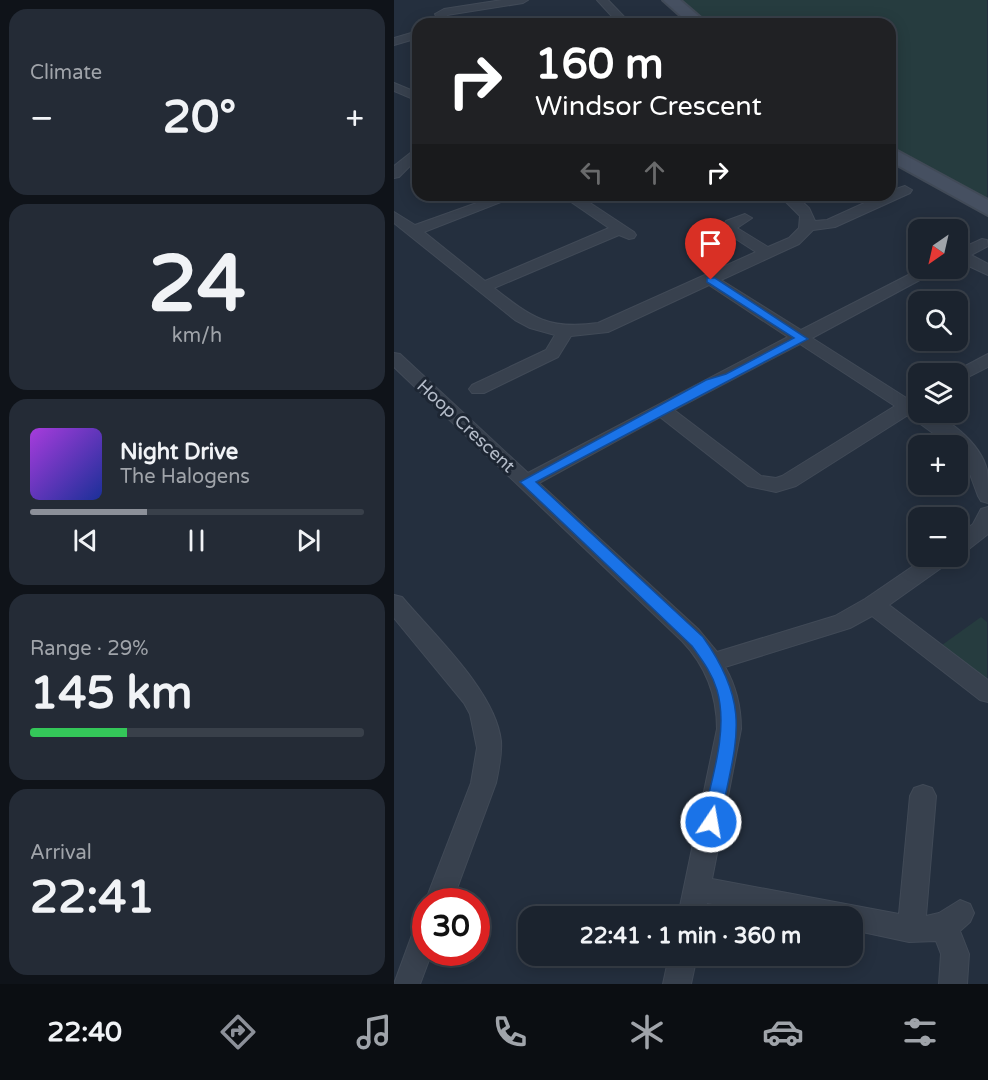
<!DOCTYPE html>
<html lang="en">
<head>
<meta charset="utf-8">
<style>
	:root { --surface:#1b232e; --page:#242b36; --text:#f1f3f6; --muted:#a0a4aa; --line:#39404a; --accent:#8c9099 }
	body { margin:0; font-family:"Varela Round",sans-serif; background:var(--page); color:var(--text); height:100vh; display:flex; flex-direction:column; font-size:22px; white-space:nowrap }
	* { box-sizing:border-box; margin:0 }
	p { font-size:20px; color:var(--muted) }
	.icon { flex:none; width:33px; height:33px; fill:none; stroke:currentColor; stroke-width:2; stroke-linecap:round; stroke-linejoin:round }
	.map { position:relative; flex:1; overflow:hidden }
	.drawer { display:flex; flex-direction:column; gap:9px; padding:9px; background:#0f1319; width:394px }
	.drawer>* { flex:none }
	.top-card { position:absolute; left:18px; top:18px; width:484px; height:183px; border-radius:18px; box-shadow:0 3px 15px #0003,0 0 0 2px var(--line); background:#202124; color:#fff; overflow:hidden }
	.needle { width:39px; rotate:214deg }
	.buttons { position:absolute; left:514px; top:219px; display:grid; gap:12px }
	.buttons a { display:grid; place-items:center; width:60px; height:60px; border-radius:12px; background:var(--surface); box-shadow:0 3px 15px #0003,0 0 0 2px var(--line); font-size:30px }
	.speed { position:absolute; left:18px; top:888px; display:flex; gap:12px; font-size:30px; font-weight:700; text-align:center }
	.speed>* { display:grid; place-content:center; width:78px; height:78px; border-radius:50%; background:var(--surface); box-shadow:0 3px 15px #0003,0 0 0 2px var(--line); line-height:1 }
	.speed .limit { border:9px solid #d22; background:#fff; color:#111 }
	.pin { position:absolute; display:grid; place-items:center; width:51px; height:51px; color:#fff; margin:-62px -26px; border-radius:50% 50% 50% 0; rotate:-45deg; box-shadow:0 0 6px #0007 }
	.pin .icon { rotate:45deg }
	.me { position:absolute; width:66px; margin:-33px; rotate:12deg; stroke-linejoin:round; filter:drop-shadow(0 0 4px #0008) }
	.turn { display:flex; align-items:center; gap:21px; height:126px; padding:0 24px; font-size:27px }
	.turn .icon { width:78px; height:78px; stroke-width:2.5 }
	.turn b { display:block; font-size:42px; line-height:51px }
	.lanes { display:flex; align-items:center; height:57px; padding:0 24px; background:#0003; justify-content:center; gap:30px; direction:ltr }
	.lanes .off { opacity:.35 }
	.big { font-size:45px; font-weight:800; line-height:1.1 }
	.drawer .tile { flex:1; display:flex; flex-direction:column; justify-content:center; gap:9px; min-width:0; padding:0 21px; border-radius:18px; background:var(--page) }
	.drawer .dial { align-items:center; gap:0 }
	.dial b { font-size:78px; line-height:1 }
	.song { display:flex; align-items:center; gap:18px }
	.cover { width:72px; height:72px; border-radius:9px; background:linear-gradient(135deg,hsl(280 70% 55%),hsl(230 70% 35%)) }
	.played { height:6px; border-radius:3px; background:linear-gradient(90deg,var(--accent) 35%,var(--line) 35%) }
	.keys { display:flex; justify-content:space-around; direction:ltr }
	.heat { display:flex; justify-content:space-between; align-items:center; font-size:33px; direction:ltr }
	.charge { height:9px; border-radius:4px; background:linear-gradient(90deg,#34c759 29%,var(--line) 0) }
	.trip { position:absolute; left:124px; top:906px; width:345px; height:60px; border-radius:18px; background:var(--surface); box-shadow:0 3px 15px #0003,0 0 0 2px var(--line); font-weight:800; line-height:60px; text-align:center }
	.dock { display:flex; height:96px; justify-content:space-around; align-items:center; background:#0b0e12; color:var(--muted) }
	.dock .icon { width:42px; height:42px }
	.dock .on { color:var(--accent) }
	.dock b { font-size:27px; color:var(--text) }
	main { display:flex; flex:1; min-height:0 }
	.map>svg:first-child { display:block }
	.green { fill:#263c3f }
	.lines { fill:none; stroke-linecap:round; stroke-linejoin:round }
	.minor-casing { stroke:#414a57; stroke-width:2 }
	.secondary-casing { stroke:#414a57; stroke-width:4 }
	.minor { fill:#38414e; fill-rule:evenodd }
	.secondary { fill:#465061; fill-rule:evenodd }
	.route { fill:#1a73e8; stroke:#114b97; stroke-width:1.5 }
	.labels { text-anchor:middle; dominant-baseline:central; stroke-width:6; stroke-linejoin:round; paint-order:stroke }
	.street-label { font-size:18px; fill:#b4bcc9; stroke:#1d2633 }
</style>
</head>
<body>
<main>
<section class="drawer">
<div class="tile"><p>Climate</p>
<div class="heat"><a>−</a><b class="big">20°</b><a>+</a></div>
</div>
<div class="tile dial"><b>24</b><p>km/h</p></div>
<div class="tile">
<div class="song"><i class="cover"></i><div><b>Night Drive</b><p>The Halogens</p></div></div>
<div class="played"></div>
<div class="keys"><svg class="icon" aria-label="previous" viewBox="0 0 24 24"><path d="M18 5L8 12l10 7zM5 5v14"/></svg><svg class="icon" aria-label="pause" viewBox="0 0 24 24"><path d="M8 5v14M16 5v14"/></svg><svg class="icon" aria-label="next" viewBox="0 0 24 24"><path d="M6 5l10 7-10 7zM19 5v14"/></svg></div>
</div>
<div class="tile"><p>Range · 29%</p><b class="big">145 km</b><div class="charge"></div></div>
<div class="tile"><p>Arrival</p><b class="big">22:41</b></div>
</section>
<div class="map">
<svg width="594" height="984" viewBox="0 0 594 984">
	<rect width="100%" height="100%" fill="#242f3e"/>
	<path class="green" d="M287,0H593V203L497,147L496,24H317Z
		M587,617L593,622V681L548,645Z"/>
	<g class="lines">
		<g class="minor-casing">
			<path id="minor" d="M108,0H134L129,3L53,15L57,24H45L41,14L50,9Z
				M203,0H214L237,24H225Z
				M24,31V38L0,45V38Z
				M0,83L24,93V101L0,91Z
				M24,147V158L5,177L0,178V166Z
				M511,186L518,190L516,193L441,227L419,230L405,244L327,280L407,330L528,268H548L418,338L514,399L525,394V412C551,412 587,444 593,470C594,480 594,492 594,503L587,501L584,496L570,458L564,453V446H557L514,415L402,486L382,492L354,486L266,417L145,483L304,629L323,652L441,616L471,599L534,556H560L557,561L495,605L594,680V702L586,700L478,616L456,628L331,667C342,686 347,707 347,729L318,879L505,914L516,796L520,788L529,785L538,788L542,796L532,916L545,913L566,900L576,904L580,913L576,922L566,931L575,954L573,984H545L547,954L542,941L515,942L459,930V916H386L313,903L310,916H284L323,729C323,695 312,666 288,641L0,367V353L6,354L134,473L394,337L315,285L214,332L177,336L164,357L90,393H78L75,389L78,385L152,350L161,335L136,328L121,320L0,223V212L21,225L105,195H125L30,232L91,281L215,228L167,195H184L240,232L242,235L240,238L235,239L225,235L100,288C138,318 155,330 204,323L362,252L328,230L332,221L351,214L358,218L343,228L374,247L395,238L405,228L406,216L385,195H401L415,208L421,221L433,220L488,195H496V191ZM406,344L501,406L388,476L382,478L367,476L280,410Z
				M588,239L593,240L594,246L577,255L594,264V275L564,261V250Z
				M594,354V367L564,382V374L558,373Z
				M594,507V534L571,552L564,554V536L579,524L587,509Z
				M0,595L8,597C39,634 102,692 107,741C108,755 105,769 102,783L58,902H32V904L31,902L77,783L83,748L76,714L70,703L0,618Z
				M32,920V952H38L26,984H0L22,924Z
				M275,956H303L297,984H269Z"/>
		</g>
		<g class="secondary-casing">
			<path id="secondary" d="M269,0H286L314,24H296Z
				M496,147L594,200V215L496,161Z"/>
		</g>
		<use href="#minor" class="minor"/>
		<use href="#secondary" class="secondary"/>
	</g>
	<path class="route" d="M313,278H321L414,339L142,482L309,637C360,709 341,742 326,822L324,827L317,830L311,827L308,822C317,781 335,731 323,690C318,673 308,660 298,646L126,482L312,380L332,374L400,338L313,282Z"/>
	<g class="labels">
		<g class="street-label">
			<text transform="translate(72 426) rotate(43)">Hoop Crescent</text>
		</g>
	</g>
</svg>
<div class="buttons">
<a><svg class="needle" viewBox="-14 -14 28 28"><path d="M0-13l5 13h-10z" fill="#e53935"/><path d="M0 13l5-13h-10z" fill="#a0a4aa"/></svg></a>
<a><svg class="icon" aria-label="search" viewBox="0 0 24 24"><circle cx="10" cy="10" r="6"/><path d="M15 15l6 6"/></svg></a>
<a><svg class="icon" aria-label="layers" viewBox="0 0 24 24"><path d="M12 4l9 5-9 5-9-5zM3 14l9 5 9-5"/></svg></a>
<a>+</a>
<a>−</a>
</div>
<div class="speed"><div class="limit">30</div></div>
<div class="pin" style="left:317px;top:280px;background:#d93025"><svg class="icon" aria-label="arrive" viewBox="0 0 24 24"><path d="M6 21V4h12l-3 4 3 4H6"/></svg></div>
<svg class="me" style="left:317px;top:822px" viewBox="-20 -20 40 40"><circle r="17" fill="#1a73e8" stroke="#fff" stroke-width="3"/><path d="M0-11L8 9 0 5-8 9z" fill="#fff"/></svg>
<div class="trip">22:41 · 1 min · 360 m</div>
<div class="top-card">
<div class="turn"><svg class="icon" aria-label="right" viewBox="0 0 24 24"><path d="M7 20v-9h11M14 6l5 5-5 5"/></svg><div><b>160 m</b>Windsor Crescent</div></div>
<div class="lanes"><svg class="icon off" aria-label="left" viewBox="0 0 24 24"><path d="M17 20v-9H6M10 6l-5 5 5 5"/></svg><svg class="icon off" aria-label="ahead" viewBox="0 0 24 24"><path d="M12 20V5M6 11l6-6 6 6"/></svg><svg class="icon" aria-label="right" viewBox="0 0 24 24"><path d="M7 20v-9h11M14 6l5 5-5 5"/></svg></div>
</div>
</div>
</main>
<nav class="dock">
<b>22:40</b>
<svg class="icon on" aria-label="directions" viewBox="0 0 24 24"><path d="M12 3l9 9-9 9-9-9zM9 14v-3h6M13 9l2 2-2 2"/></svg>
<svg class="icon" aria-label="music" viewBox="0 0 24 24"><path d="M9 18V5l10-2v13"/><circle cx="6" cy="18" r="3"/><circle cx="16" cy="16" r="3"/></svg>
<svg class="icon" aria-label="phone" viewBox="0 0 24 24"><path d="M5 4h4l2 5-3 2q2 4 5 5l2-3 5 2v4C11 20 4 13 5 4z"/></svg>
<svg class="icon" aria-label="climate" viewBox="0 0 24 24"><path d="M12 3v18M4 7l16 10M4 17L20 7"/></svg>
<svg class="icon" aria-label="car" viewBox="0 0 24 24"><path d="M5 17H2v-5l4-1 3-4h7l3 4 3 1v5h-3M9 17h6M6 11h13"/><circle cx="7" cy="17" r="2"/><circle cx="17" cy="17" r="2"/></svg>
<svg class="icon" aria-label="filters" viewBox="0 0 24 24"><path d="M4 7h16M4 17h16"/><circle cx="9" cy="7" r="2"/><circle cx="15" cy="17" r="2"/></svg>
</nav>
</body>
</html>
